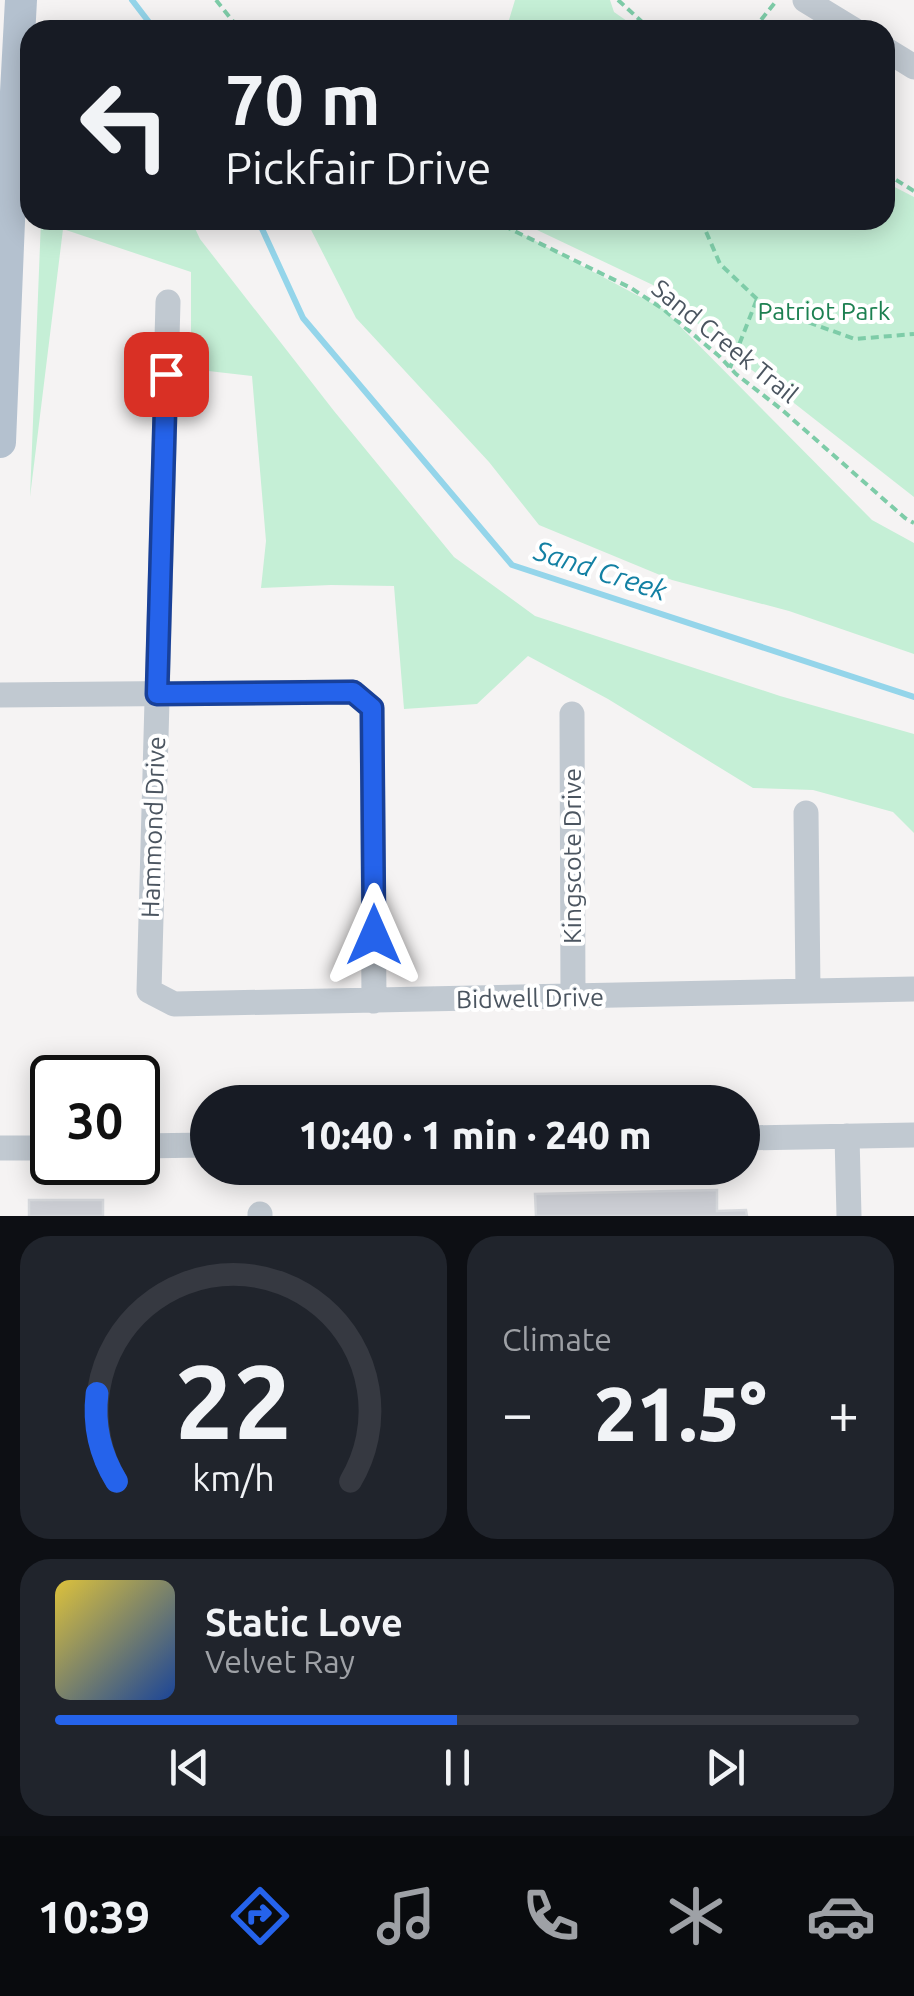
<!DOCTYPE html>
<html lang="en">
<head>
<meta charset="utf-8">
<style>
	:root { --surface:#171b24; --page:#20242c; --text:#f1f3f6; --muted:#9ea1a6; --line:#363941; --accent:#2563eb }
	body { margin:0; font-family:Ubuntu,sans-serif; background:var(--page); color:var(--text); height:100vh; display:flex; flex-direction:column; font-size:38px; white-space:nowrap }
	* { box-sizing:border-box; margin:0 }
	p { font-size:32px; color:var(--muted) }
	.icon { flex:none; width:55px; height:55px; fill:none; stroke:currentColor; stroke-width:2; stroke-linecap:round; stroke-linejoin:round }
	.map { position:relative; height:1216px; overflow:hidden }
	.side { display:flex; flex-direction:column; gap:20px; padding:20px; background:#0d0f14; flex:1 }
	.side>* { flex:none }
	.hud { position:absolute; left:20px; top:20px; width:875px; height:210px; border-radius:30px; box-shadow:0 5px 25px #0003; background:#171b24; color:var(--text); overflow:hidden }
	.speed { position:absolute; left:30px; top:1055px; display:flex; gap:20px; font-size:50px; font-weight:700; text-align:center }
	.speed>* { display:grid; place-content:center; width:130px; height:130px; border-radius:50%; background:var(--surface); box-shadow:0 5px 25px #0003; line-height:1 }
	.speed .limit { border:5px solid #111; border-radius:15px; background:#fff; color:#111 }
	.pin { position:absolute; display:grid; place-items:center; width:85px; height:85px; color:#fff; margin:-42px; border-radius:20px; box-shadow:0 5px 15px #0006 }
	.me { position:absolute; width:110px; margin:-55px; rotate:0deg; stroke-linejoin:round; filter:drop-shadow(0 0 8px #0008) }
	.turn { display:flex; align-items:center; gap:35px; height:210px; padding:0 40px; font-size:45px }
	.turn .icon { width:130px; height:130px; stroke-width:2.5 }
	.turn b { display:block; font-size:70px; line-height:85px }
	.big { font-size:75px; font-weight:800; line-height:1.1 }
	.side .tile { flex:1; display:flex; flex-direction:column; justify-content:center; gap:15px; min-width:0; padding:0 35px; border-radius:30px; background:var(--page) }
	.side .dial { align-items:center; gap:0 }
	.dial svg { height:260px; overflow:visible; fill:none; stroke:var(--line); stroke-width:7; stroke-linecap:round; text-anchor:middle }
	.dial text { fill:var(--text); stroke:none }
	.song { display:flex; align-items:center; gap:30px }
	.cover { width:120px; height:120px; border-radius:15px; background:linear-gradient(135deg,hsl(50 70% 55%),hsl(220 70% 35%)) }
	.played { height:10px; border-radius:5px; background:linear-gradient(90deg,var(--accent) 50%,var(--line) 50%) }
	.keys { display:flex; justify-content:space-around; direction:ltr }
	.heat { display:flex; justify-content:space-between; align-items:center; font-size:55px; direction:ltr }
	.side .tiles { flex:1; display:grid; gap:20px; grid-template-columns:1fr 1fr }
	.tile:last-child { grid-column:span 2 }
	.trip { position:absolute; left:190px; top:1085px; width:570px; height:100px; border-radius:50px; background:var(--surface); box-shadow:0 5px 25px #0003; font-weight:800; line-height:100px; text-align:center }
	.tabs { display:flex; height:160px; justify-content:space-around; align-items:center; background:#090b0e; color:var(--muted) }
	.tabs .icon { width:70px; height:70px }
	.tabs .active { color:var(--accent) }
	.tabs b { font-size:45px; color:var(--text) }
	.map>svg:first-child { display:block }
	.green { fill:#c5efd6 }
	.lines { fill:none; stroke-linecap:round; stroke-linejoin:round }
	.stream { stroke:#94d5ea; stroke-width:6 }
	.building { fill:#cdcfd5; stroke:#d7d9dd; stroke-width:2.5 }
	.path { stroke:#7ecca8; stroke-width:4; stroke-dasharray:8 5; stroke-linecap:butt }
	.minor { stroke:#c1c9d1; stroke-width:25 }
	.major { stroke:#b4c1cf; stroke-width:32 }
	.route-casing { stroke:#184099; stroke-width:25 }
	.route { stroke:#2563eb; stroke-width:18 }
	.labels { text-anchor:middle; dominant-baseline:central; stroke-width:8; stroke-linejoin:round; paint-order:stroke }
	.park-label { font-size:25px; fill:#1c8051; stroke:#fff }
	.street-label { font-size:25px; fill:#4b5560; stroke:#fff }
	.water-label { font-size:28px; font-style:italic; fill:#1380a3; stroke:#fff }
</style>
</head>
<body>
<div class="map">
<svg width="914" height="1216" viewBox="0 0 914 1216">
	<rect width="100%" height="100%" fill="#f5f3f3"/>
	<path class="green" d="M515,0H610L614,12L640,30H506Z
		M885,182L914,197V497L739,360L655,286L516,220H885Z
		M41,220H191L200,239L334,411L454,557L535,616L780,696L914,734V833L893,812L813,790L753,788L608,699L528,656L477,704L404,709L394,586L331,585L261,588L266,541L252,376L191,369V272L63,229L30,497Z
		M306,220H496L663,309L872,520L914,543V654L789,611L672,580L539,525L489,462L356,318Z"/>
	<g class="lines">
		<path class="stream" d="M132,0L155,30
			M258,220L303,318L512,565L914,697"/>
	</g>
	<path class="building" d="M717,1190V1211L746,1210L747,1216H536L535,1194Z
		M29,1200H103V1216H29Z"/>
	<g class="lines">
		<path class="path" d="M216,0L240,30
			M618,0L651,30
			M753,30L777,0
			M885,173L914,191
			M492,220L631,288L663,309L719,356L736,374L781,409L905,518L914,523
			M701,220L720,264L757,299L774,310L855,339L914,334
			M730,368L757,299"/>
		<path class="minor" d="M805,0L854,30
			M885,49L914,67
			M168,302L149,991L174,1004L914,989
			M0,695L353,692L372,708L374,1001
			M572,714L573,997
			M806,813L808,990
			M847,1136L849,1216
			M742,1138L914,1135
			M138,1146L208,1145
			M0,1148H52
			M260,1216V1214"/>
		<path class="major" d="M0,442L9,221L21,0"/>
	</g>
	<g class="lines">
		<g class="route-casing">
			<path id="route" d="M166,374L157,694L353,692L372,708L374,935"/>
		</g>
		<use href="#route" class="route"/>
	</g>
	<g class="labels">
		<g class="park-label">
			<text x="824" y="311">Patriot Park</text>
		</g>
		<g class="street-label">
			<text transform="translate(725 341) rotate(39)">Sand Creek Trail</text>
			<text transform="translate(153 827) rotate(-88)">Hammond Drive</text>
			<text transform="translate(572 856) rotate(-90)">Kingscote Drive</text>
			<text transform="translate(530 998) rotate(-1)">Bidwell Drive</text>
		</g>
		<g class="water-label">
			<text transform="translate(601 570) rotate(18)">Sand Creek</text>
		</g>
	</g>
</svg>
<div class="speed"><div class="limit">30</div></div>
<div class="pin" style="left:166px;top:374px;background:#d93025"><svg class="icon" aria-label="arrive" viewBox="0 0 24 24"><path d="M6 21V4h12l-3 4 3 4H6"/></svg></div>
<svg class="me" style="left:374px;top:935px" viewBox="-20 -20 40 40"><path d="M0-17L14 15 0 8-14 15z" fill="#2563eb" stroke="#fff" stroke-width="4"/></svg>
<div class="trip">10:40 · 1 min · 240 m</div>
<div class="hud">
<div class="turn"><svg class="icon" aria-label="left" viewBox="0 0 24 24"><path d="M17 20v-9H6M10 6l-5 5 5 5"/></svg><div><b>70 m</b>Pickfair Drive</div></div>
</div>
</div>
<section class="side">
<div class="tiles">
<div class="tile dial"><svg viewBox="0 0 100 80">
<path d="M14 69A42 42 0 1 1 86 69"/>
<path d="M14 69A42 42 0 0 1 8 42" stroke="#2563eb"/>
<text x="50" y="56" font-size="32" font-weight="700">22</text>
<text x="50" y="72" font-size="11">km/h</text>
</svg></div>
<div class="tile"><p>Climate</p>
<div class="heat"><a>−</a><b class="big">21.5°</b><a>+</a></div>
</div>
<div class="tile">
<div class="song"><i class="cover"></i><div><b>Static Love</b><p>Velvet Ray</p></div></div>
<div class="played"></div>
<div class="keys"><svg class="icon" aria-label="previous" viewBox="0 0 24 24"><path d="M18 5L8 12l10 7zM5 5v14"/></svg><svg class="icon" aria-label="pause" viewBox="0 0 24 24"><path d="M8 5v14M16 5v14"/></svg><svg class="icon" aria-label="next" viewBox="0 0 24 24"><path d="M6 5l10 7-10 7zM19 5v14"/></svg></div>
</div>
</div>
</section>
<nav class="tabs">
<b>10:39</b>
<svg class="icon active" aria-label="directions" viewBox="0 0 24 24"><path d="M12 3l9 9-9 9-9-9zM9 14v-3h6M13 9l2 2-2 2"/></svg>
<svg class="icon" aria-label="music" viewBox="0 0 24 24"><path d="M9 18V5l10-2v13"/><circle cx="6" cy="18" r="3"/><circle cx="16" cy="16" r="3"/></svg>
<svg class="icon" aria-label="phone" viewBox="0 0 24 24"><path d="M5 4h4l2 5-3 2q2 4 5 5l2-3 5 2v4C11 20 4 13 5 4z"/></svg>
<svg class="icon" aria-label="climate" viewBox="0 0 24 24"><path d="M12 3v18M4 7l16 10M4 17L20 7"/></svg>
<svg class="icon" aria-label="car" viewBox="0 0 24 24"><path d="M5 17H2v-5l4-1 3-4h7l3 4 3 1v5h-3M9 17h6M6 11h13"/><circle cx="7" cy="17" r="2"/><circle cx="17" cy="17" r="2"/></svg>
</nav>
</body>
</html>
